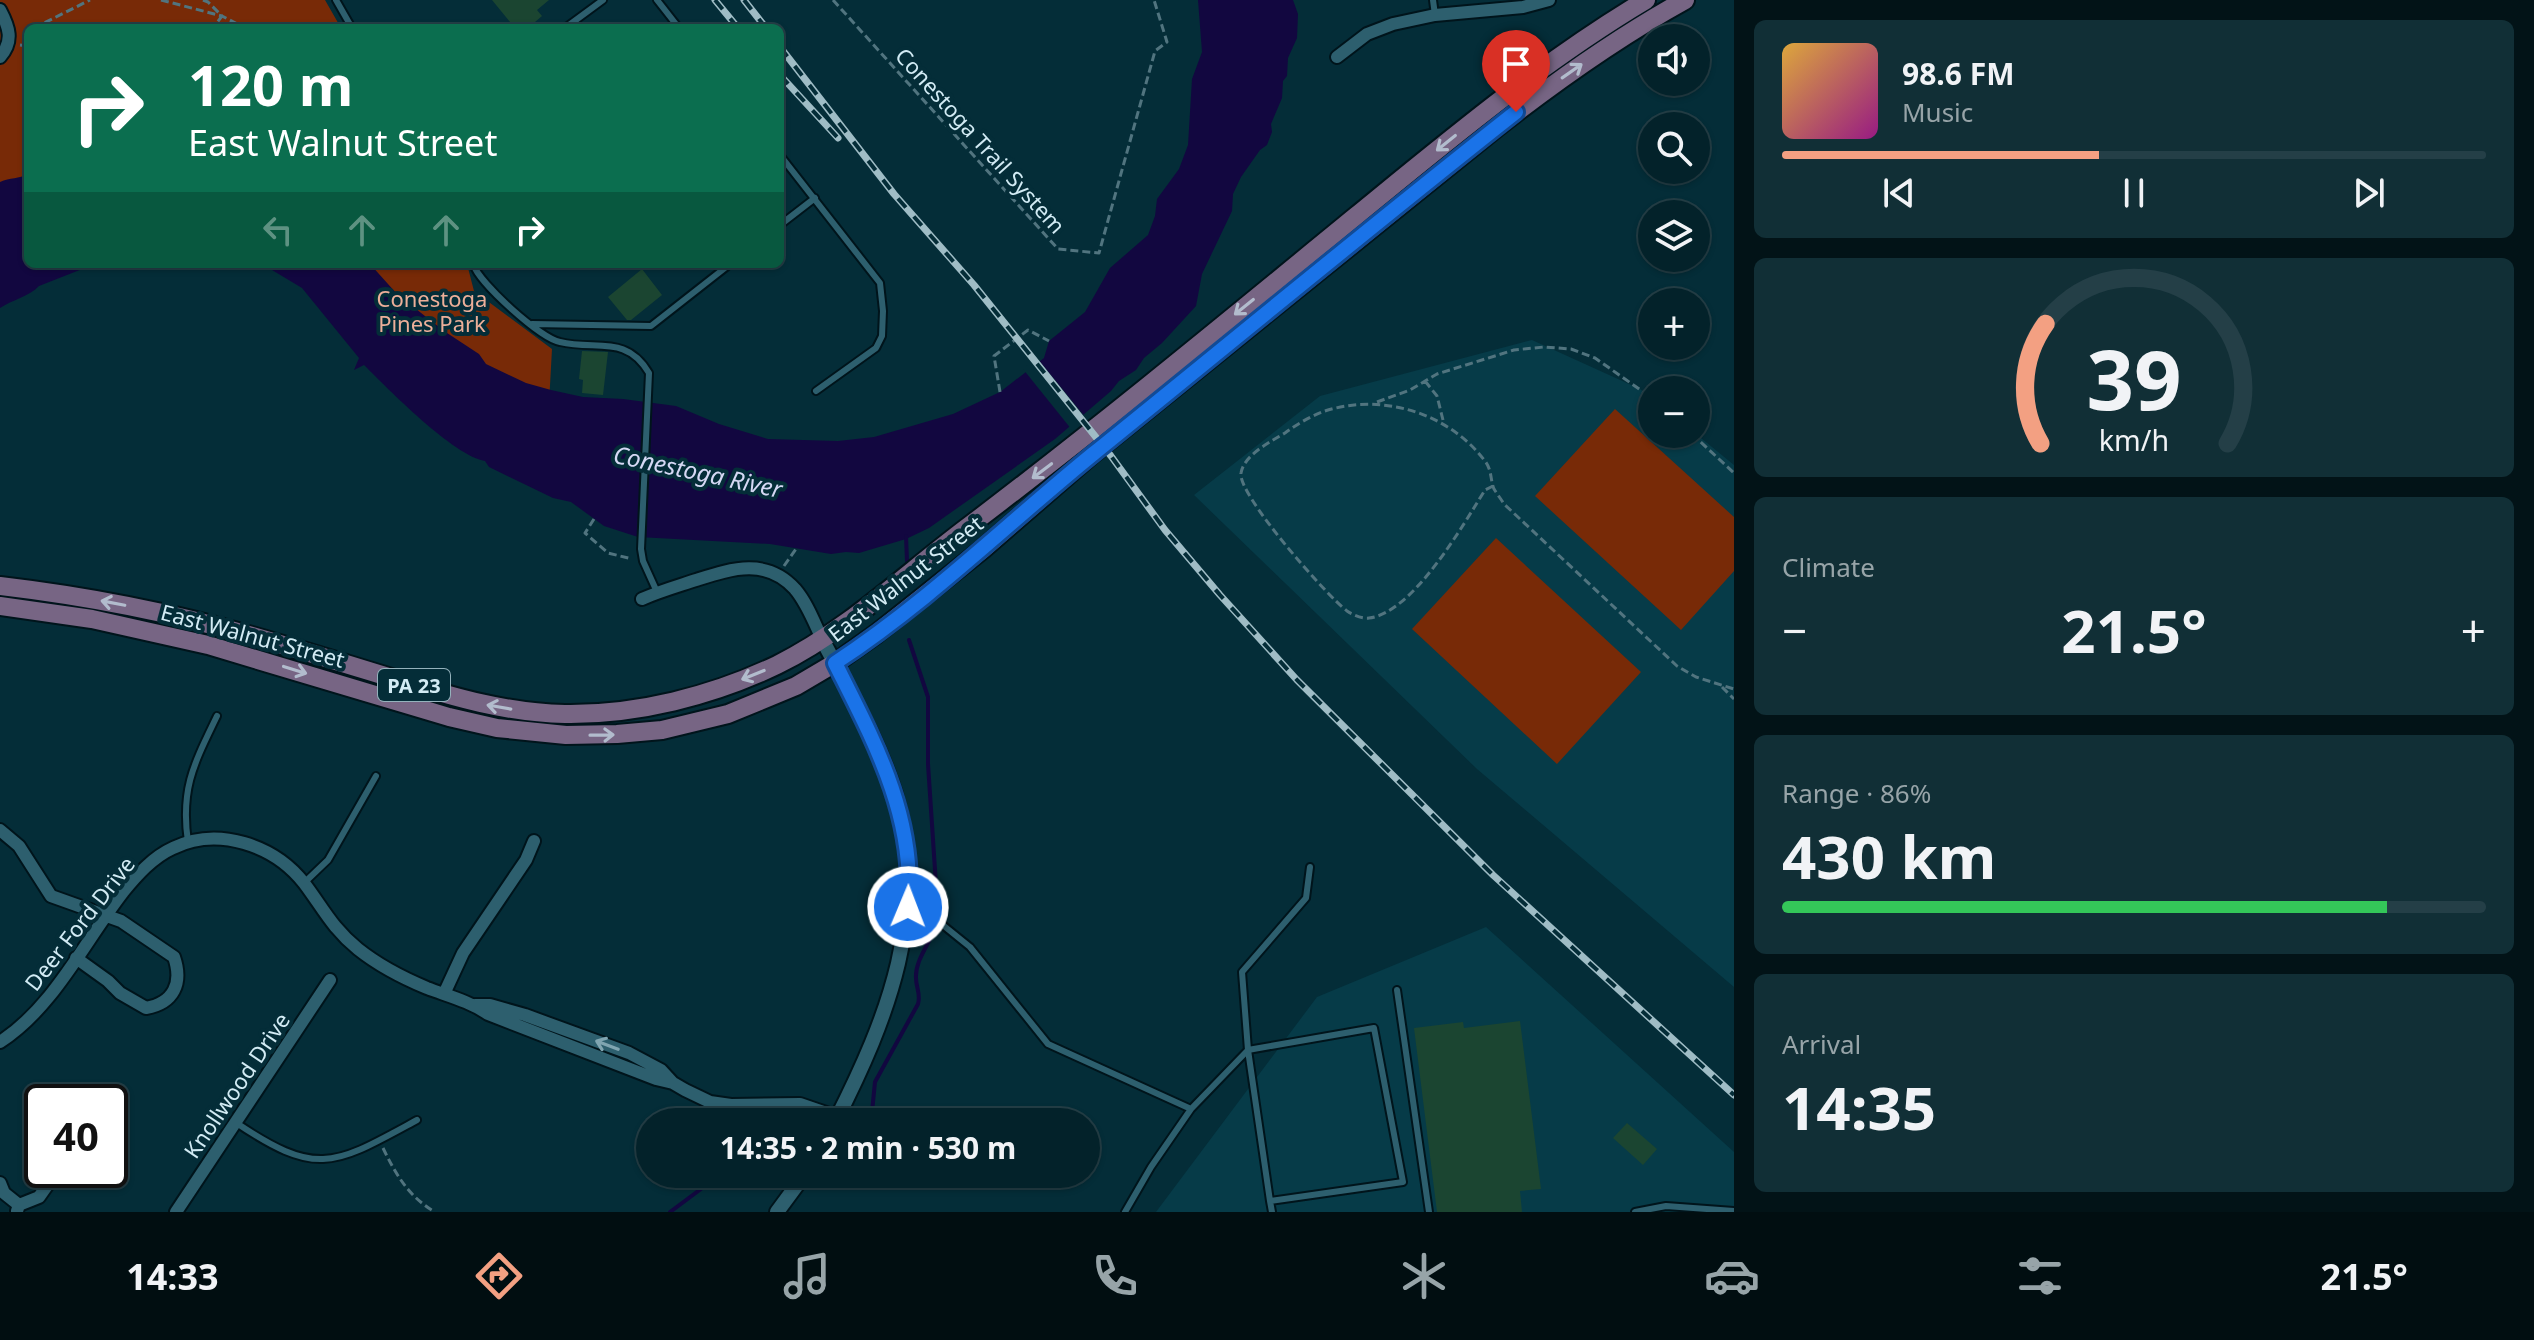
<!DOCTYPE html>
<html lang="en">
<head>
<meta charset="utf-8">
<style>
	:root { --surface:#03222a; --page:#112f36; --text:#f1f3f6; --muted:#97a4a8; --line:#243f47; --accent:#f3a082 }
	body { margin:0; font-family:"Noto Sans",sans-serif; background:var(--page); color:var(--text); height:100vh; display:flex; flex-direction:column; font-size:30px; white-space:nowrap }
	* { box-sizing:border-box; margin:0 }
	p { font-size:26px; color:var(--muted) }
	.icon { flex:none; width:44px; height:44px; fill:none; stroke:currentColor; stroke-width:2; stroke-linecap:round; stroke-linejoin:round }
	.map { position:relative; flex:1; overflow:hidden }
	.drawer { display:flex; flex-direction:column; gap:20px; padding:20px; background:#021317; width:800px }
	.drawer>* { flex:none }
	.top-card { position:absolute; left:24px; top:24px; width:760px; height:244px; border-radius:12px; box-shadow:0 2px 6px #0004,0 0 0 2px var(--line); background:#0b6e4f; color:#fff; overflow:hidden }
	.fabs { position:absolute; left:1638px; top:24px; display:grid; gap:16px }
	.fabs a { display:grid; place-items:center; width:72px; height:72px; border-radius:50%; background:var(--surface); box-shadow:0 2px 6px #0004,0 0 0 2px var(--line); font-size:40px }
	.speed { position:absolute; left:24px; top:1084px; display:flex; gap:16px; font-size:40px; font-weight:700; text-align:center }
	.speed>* { display:grid; place-content:center; width:104px; height:104px; border-radius:50%; background:var(--surface); box-shadow:0 2px 6px #0004,0 0 0 2px var(--line); line-height:1 }
	.speed .limit { border:4px solid #111; border-radius:12px; background:#fff; color:#111 }
	.pin { position:absolute; display:grid; place-items:center; width:68px; height:68px; color:#fff; margin:-82px -34px; border-radius:50% 50% 50% 0; rotate:-45deg; box-shadow:0 0 8px #0007 }
	.pin .icon { rotate:45deg }
	.me { position:absolute; width:88px; margin:-44px; rotate:1deg; stroke-linejoin:round; filter:drop-shadow(0 0 6px #0008) }
	.turn { display:flex; align-items:center; gap:28px; height:168px; padding:0 32px; font-size:36px }
	.turn .icon { width:104px; height:104px; stroke-width:2.5 }
	.turn b { display:block; font-size:56px; line-height:68px }
	.lanes { display:flex; align-items:center; height:76px; padding:0 32px; background:#0003; justify-content:center; gap:40px; direction:ltr }
	.lanes .off { opacity:.35 }
	.big { font-size:60px; font-weight:700; line-height:1.1 }
	.drawer .card { flex:1; display:flex; flex-direction:column; justify-content:center; gap:12px; min-width:0; padding:0 28px; border-radius:12px; background:var(--page) }
	.drawer .dial { align-items:center; gap:0 }
	.dial svg { height:208px; overflow:visible; fill:none; stroke:var(--line); stroke-width:7; stroke-linecap:round; text-anchor:middle }
	.dial text { fill:var(--text); stroke:none }
	.song { display:flex; align-items:center; gap:24px }
	.cover { width:96px; height:96px; border-radius:12px; background:linear-gradient(135deg,hsl(40 70% 55%),hsl(310 70% 35%)) }
	.played { height:8px; border-radius:4px; background:linear-gradient(90deg,var(--accent) 45%,var(--line) 45%) }
	.keys { display:flex; justify-content:space-around; direction:ltr }
	.heat { display:flex; justify-content:space-between; align-items:center; font-size:44px; direction:ltr }
	.charge { height:12px; border-radius:6px; background:linear-gradient(90deg,#34c759 86%,var(--line) 0) }
	.trip { position:absolute; left:636px; top:1108px; width:464px; height:80px; border-radius:40px; background:var(--surface); box-shadow:0 2px 6px #0004,0 0 0 2px var(--line); font-weight:700; line-height:80px; text-align:center }
	.tab-bar { display:flex; height:128px; justify-content:space-around; align-items:center; background:#010e11; color:var(--muted) }
	.tab-bar .icon { width:56px; height:56px }
	.tab-bar .active { color:var(--accent) }
	.tab-bar b { font-size:36px; color:var(--text) }
	main { display:flex; flex:1; min-height:0 }
	.map>svg:first-child { display:block }
	.built { fill:#063b48 }
	.green { fill:#782a07 }
	.water { fill:#120740 }
	.pier { fill:#042d38 }
	.lines { fill:none; stroke-linecap:round; stroke-linejoin:round }
	.stream { stroke:#120740; stroke-width:4 }
	.building { fill:#1b4531 }
	.service-casing { stroke:#00141b; stroke-width:10 }
	.minor-casing { stroke:#00141b; stroke-width:16 }
	.tertiary-casing { stroke:#00141b; stroke-width:18 }
	.primary-casing { stroke:#00141b; stroke-width:22 }
	.path { stroke:#51747f; stroke-width:3; stroke-dasharray:8 4; stroke-linecap:butt }
	.service { stroke:#2d5f6e; stroke-width:6 }
	.minor { stroke:#2d5f6e; stroke-width:12 }
	.tertiary { stroke:#2d5f6e; stroke-width:14 }
	.primary { stroke:#776584; stroke-width:18 }
	.rail-casing { stroke:#9fbcc5; stroke-width:7 }
	.rail { stroke:#042d38; stroke-width:4; stroke-dasharray:12; stroke-linecap:butt }
	.oneway { stroke:#b2bccd }
	.oneway2 { stroke:#80a5b1 }
	.route-casing { stroke:#114b97; stroke-width:20 }
	.route { stroke:#1a73e8; stroke-width:14 }
	.labels { text-anchor:middle; dominant-baseline:central; stroke-width:8; stroke-linejoin:round; paint-order:stroke }
	.shield { fill:#042d38; stroke:#94b2bc; stroke-width:2 }
	.shield-label { font-size:20px; font-weight:bold; fill:#d2ebf4 }
	.street-label { font-size:22px; fill:#d2ebf4; stroke:#042d38 }
	.park-label { font-size:22px; fill:#ecaf99; stroke:#042d38 }
	.water-label { font-size:24px; font-style:italic; fill:#d5d8f4; stroke:#042d38 }
</style>
</head>
<body>
<main>
<div class="map">
<svg width="1734" height="1212" viewBox="0 0 1734 1212">
	<rect width="100%" height="100%" fill="#042d38"/>
	<path class="built" d="M1532,340L1640,389L1652,399V434H1696L1734,465V987L1477,769L1194,495L1320,396Z
		M1486,927L1734,1152V1212H1156L1317,997Z"/>
	<path class="green" d="M0,0H325L341,28H28V246L0,255Z
		M307,264H467L474,291L552,349L547,440Z
		M1615,409L1734,517V571L1681,630L1535,496Z
		M1496,538L1641,672L1557,764L1412,629Z"/>
	<path class="water" d="M1198,0H1293L1298,14L1297,38L1288,58L1287,76L1283,81L1282,98L1271,124L1272,132L1267,145L1260,150L1241,177L1233,194L1232,211L1202,274L1196,306L1162,343L1144,358L1136,370L1119,381L1111,391L1055,439L929,528L906,539L859,553L846,552L831,554L770,544L638,537L604,526L571,502L553,498L489,467L485,461C454,456 388,389 364,365L354,370L359,358L302,288L262,264H370L397,294L444,331L479,354L486,364L526,383L551,390L583,397L623,399L676,406L719,424L768,439L838,441L874,437L953,414L1000,392L1044,358L1049,341L1085,312L1110,268L1148,235L1155,216L1157,199L1179,169L1188,145L1192,79L1202,52Z
		M28,173V264H95L39,286C30,296 12,300 0,308V182C10,177 19,180 28,173Z"/>
	<path class="pier" d="M1037,358L1086,418L1072,430L1023,369Z"/>
	<g class="lines">
		<path class="stream" d="M906,536L907,561
			M909,640L928,697V764L936,885
			M871,1122L875,1082L918,1004C921,994 916,988 916,978C915,963 926,948 932,935
			M670,1212L721,1174"/>
	</g>
	<path class="building" d="M492,0H549L537,10L542,16L528,28H515Z
		M642,269L662,295L631,320H627L608,297Z
		M582,351L608,352L603,395L582,393L583,380L579,379Z
		M1520,1021L1541,1189L1520,1191L1522,1212H1437L1414,1028L1463,1022L1464,1028Z
		M1627,1123L1657,1149L1643,1165L1613,1138Z"/>
	<g class="lines">
		<g class="service-casing">
			<path id="service" d="M336,0L352,28
				M657,0L679,28
				M1433,0L1435,15
				M565,28L603,0
				M780,155L880,283L883,311L882,336L876,348L816,391
				M780,225L815,198
				M473,264C480,284 540,338 560,342C596,351 626,334 649,373L641,549L643,561L657,592
				M532,324L651,326L730,264
				M188,842C180,788 195,762 217,716
				M304,883L328,860L376,776
				M908,907L923,909L970,947L1048,1044L1191,1109
				M1397,990L1429,1212
				M235,1122C318,1178 334,1165 417,1120
				M1270,1201L1248,1050L1242,972L1306,898L1310,867
				M1125,1212L1151,1167L1191,1109L1248,1050L1374,1028L1403,1182L1270,1201L1272,1212
				M1635,1212L1666,1206L1734,1211"/>
		</g>
		<g class="minor-casing">
			<path id="minor" d="M0,10C9,27 14,41 0,57
				M1337,57L1367,34L1393,24L1435,15L1523,7L1549,0
				M642,599C660,591 678,586 696,580C731,569 766,557 795,589C807,603 814,622 822,639
				M0,830L19,846L51,896L121,921L174,957C183,983 174,1003 146,1008L120,993L108,981L76,958
				M444,994L463,953L526,860L534,841
				M475,1005H490L525,1015L629,1053L661,1070L673,1083L685,1090L710,1102L731,1105L800,1104L838,1117
				M0,1042C54,1007 84,942 123,892C137,875 153,857 173,848C218,826 274,845 304,883C323,908 332,928 358,949C378,965 403,978 427,988C448,996 469,1001 488,1014L656,1079L673,1083
				M0,1183L4,1193L19,1205L17,1211
				M19,1205L39,1197L51,1180
				M176,1212L330,980"/>
		</g>
		<g class="tertiary-casing">
			<path id="tertiary" d="M822,639C848,689 878,740 895,794C930,912 888,1018 835,1122
				M777,1212L805,1174"/>
		</g>
		<g class="primary-casing">
			<path id="primary" d="M0,586C85,596 169,612 252,636C301,650 349,665 398,680C453,697 507,713 565,714C637,715 712,696 777,665C848,630 906,573 969,526C1101,426 1228,321 1356,216C1449,140 1542,62 1646,0
				M0,606L92,619L208,645L449,717L497,728L566,735L617,734L662,730L728,714L796,686L835,663L876,634L983,549L1091,455L1496,128C1556,81 1618,37 1685,0"/>
		</g>
		<path class="path" d="M161,0L222,16L245,28
			M203,0L208,2L222,16L216,24L208,28
			M833,0L1058,249L1099,253L1155,51L1167,42L1154,0
			M34,28L90,0
			M20,45L28,46
			M1425,381L1437,396L1443,420
			M1000,392L994,356L1028,330L1049,341
			M1377,402L1410,390L1437,374L1514,350L1544,347L1571,349L1595,358L1652,398
			M1692,434L1734,473
			M1493,486L1485,490C1463,525 1413,613 1369,618C1363,619 1353,615 1347,611C1327,596 1237,494 1241,473C1244,455 1270,442 1285,433C1296,425 1309,417 1322,412C1380,392 1448,412 1485,461C1492,470 1490,479 1494,489C1497,494 1501,499 1504,504L1677,666L1696,677L1734,689
			M594,519L585,533L608,553L632,559
			M784,566L796,549
			M1722,687L1734,699
			M383,1148C396,1175 409,1197 435,1212"/>
		<use href="#service" class="service"/>
		<use href="#minor" class="minor"/>
		<use href="#tertiary" class="tertiary"/>
		<use href="#primary" class="primary"/>
		<g class="rail-casing">
			<path id="rail" d="M715,0L738,28
				M744,0L766,28
				M780,47L894,194L974,285L1111,456L1165,530L1220,595L1297,680L1493,875L1734,1095
				M780,75L838,138"/>
		</g>
		<use href="#rail" class="rail"/>
	</g>
	<defs><path id="oneway-shaft" d="M-6 0H5M1.5-3L5.5 0L1.5 3" fill="none" stroke-width="1.6" stroke-linecap="round" stroke-linejoin="round" transform="scale(2)"/></defs>
	<g class="oneway">
		<use href="#oneway-shaft" transform="translate(1572 71) rotate(-35)"/>
		<use href="#oneway-shaft" transform="translate(1446 143) rotate(141)"/>
		<use href="#oneway-shaft" transform="translate(1244 307) rotate(141)"/>
		<use href="#oneway-shaft" transform="translate(1042 471) rotate(143)"/>
		<use href="#oneway-shaft" transform="translate(113 603) rotate(-169)"/>
		<use href="#oneway-shaft" transform="translate(295 670) rotate(17)"/>
		<use href="#oneway-shaft" transform="translate(753 675) rotate(158)"/>
		<use href="#oneway-shaft" transform="translate(499 707) rotate(-170)"/>
		<use href="#oneway-shaft" transform="translate(602 735) rotate(-1)"/>
	</g>
	<use class="oneway2" href="#oneway-shaft" transform="translate(607 1045) rotate(-159)"/>
	<g class="lines">
		<g class="route-casing">
			<path id="route" d="M908,907C916,817 874,741 835,663C928,602 1007,524 1093,454C1234,340 1374,224 1516,112"/>
		</g>
		<use href="#route" class="route"/>
	</g>
	<g class="labels">
		<rect class="shield" x="378" y="669" width="72" height="32" rx="6"/>
		<g class="shield-label">
			<text x="414" y="685">PA 23</text>
		</g>
		<g class="street-label">
			<text transform="translate(981 140) rotate(48)">Conestoga Trail System</text>
			<text transform="translate(905 578) rotate(-38)">East Walnut Street</text>
			<text transform="translate(253 635) rotate(15)">East Walnut Street</text>
			<text transform="translate(79 923) rotate(-52)">Deer Ford Drive</text>
			<text transform="translate(236 1085) rotate(-56)">Knollwood Drive</text>
		</g>
		<g class="park-label">
			<text x="432" y="298">Conestoga<tspan x="432" dy="25">Pines Park</tspan></text>
		</g>
		<g class="water-label">
			<text transform="translate(698 471) rotate(12)">Conestoga River</text>
		</g>
	</g>
</svg>
<div class="fabs">
<a><svg class="icon" aria-label="sound" viewBox="0 0 24 24"><path d="M4 9h4l5-4v14l-5-4H4zM17 9q2 3 0 6"/></svg></a>
<a><svg class="icon" aria-label="search" viewBox="0 0 24 24"><circle cx="10" cy="10" r="6"/><path d="M15 15l6 6"/></svg></a>
<a><svg class="icon" aria-label="layers" viewBox="0 0 24 24"><path d="M12 4l9 5-9 5-9-5zM3 14l9 5 9-5"/></svg></a>
<a>+</a>
<a>−</a>
</div>
<div class="speed"><div class="limit">40</div></div>
<div class="pin" style="left:1516px;top:112px;background:#d93025"><svg class="icon" aria-label="arrive" viewBox="0 0 24 24"><path d="M6 21V4h12l-3 4 3 4H6"/></svg></div>
<svg class="me" style="left:908px;top:907px" viewBox="-20 -20 40 40"><circle r="17" fill="#1a73e8" stroke="#fff" stroke-width="3"/><path d="M0-11L8 9 0 5-8 9z" fill="#fff"/></svg>
<div class="trip">14:35 · 2 min · 530 m</div>
<div class="top-card">
<div class="turn"><svg class="icon" aria-label="right" viewBox="0 0 24 24"><path d="M7 20v-9h11M14 6l5 5-5 5"/></svg><div><b>120 m</b>East Walnut Street</div></div>
<div class="lanes"><svg class="icon off" aria-label="left" viewBox="0 0 24 24"><path d="M17 20v-9H6M10 6l-5 5 5 5"/></svg><svg class="icon off" aria-label="ahead" viewBox="0 0 24 24"><path d="M12 20V5M6 11l6-6 6 6"/></svg><svg class="icon off" aria-label="ahead" viewBox="0 0 24 24"><path d="M12 20V5M6 11l6-6 6 6"/></svg><svg class="icon" aria-label="right" viewBox="0 0 24 24"><path d="M7 20v-9h11M14 6l5 5-5 5"/></svg></div>
</div>
</div>
<section class="drawer">
<div class="card">
<div class="song"><i class="cover"></i><div><b>98.6 FM</b><p>Music</p></div></div>
<div class="played"></div>
<div class="keys"><svg class="icon" aria-label="previous" viewBox="0 0 24 24"><path d="M18 5L8 12l10 7zM5 5v14"/></svg><svg class="icon" aria-label="pause" viewBox="0 0 24 24"><path d="M8 5v14M16 5v14"/></svg><svg class="icon" aria-label="next" viewBox="0 0 24 24"><path d="M6 5l10 7-10 7zM19 5v14"/></svg></div>
</div>
<div class="card dial"><svg viewBox="0 0 100 80">
<path d="M14 69A42 42 0 1 1 86 69"/>
<path d="M14 69A42 42 0 0 1 16 23" stroke="#f3a082"/>
<text x="50" y="56" font-size="32" font-weight="700">39</text>
<text x="50" y="72" font-size="11">km/h</text>
</svg></div>
<div class="card"><p>Climate</p>
<div class="heat"><a>−</a><b class="big">21.5°</b><a>+</a></div>
</div>
<div class="card"><p>Range · 86%</p><b class="big">430 km</b><div class="charge"></div></div>
<div class="card"><p>Arrival</p><b class="big">14:35</b></div>
</section>
</main>
<nav class="tab-bar">
<b>14:33</b>
<svg class="icon active" aria-label="directions" viewBox="0 0 24 24"><path d="M12 3l9 9-9 9-9-9zM9 14v-3h6M13 9l2 2-2 2"/></svg>
<svg class="icon" aria-label="music" viewBox="0 0 24 24"><path d="M9 18V5l10-2v13"/><circle cx="6" cy="18" r="3"/><circle cx="16" cy="16" r="3"/></svg>
<svg class="icon" aria-label="phone" viewBox="0 0 24 24"><path d="M5 4h4l2 5-3 2q2 4 5 5l2-3 5 2v4C11 20 4 13 5 4z"/></svg>
<svg class="icon" aria-label="climate" viewBox="0 0 24 24"><path d="M12 3v18M4 7l16 10M4 17L20 7"/></svg>
<svg class="icon" aria-label="car" viewBox="0 0 24 24"><path d="M5 17H2v-5l4-1 3-4h7l3 4 3 1v5h-3M9 17h6M6 11h13"/><circle cx="7" cy="17" r="2"/><circle cx="17" cy="17" r="2"/></svg>
<svg class="icon" aria-label="filters" viewBox="0 0 24 24"><path d="M4 7h16M4 17h16"/><circle cx="9" cy="7" r="2"/><circle cx="15" cy="17" r="2"/></svg>
<b>21.5°</b>
</nav>
</body>
</html>
